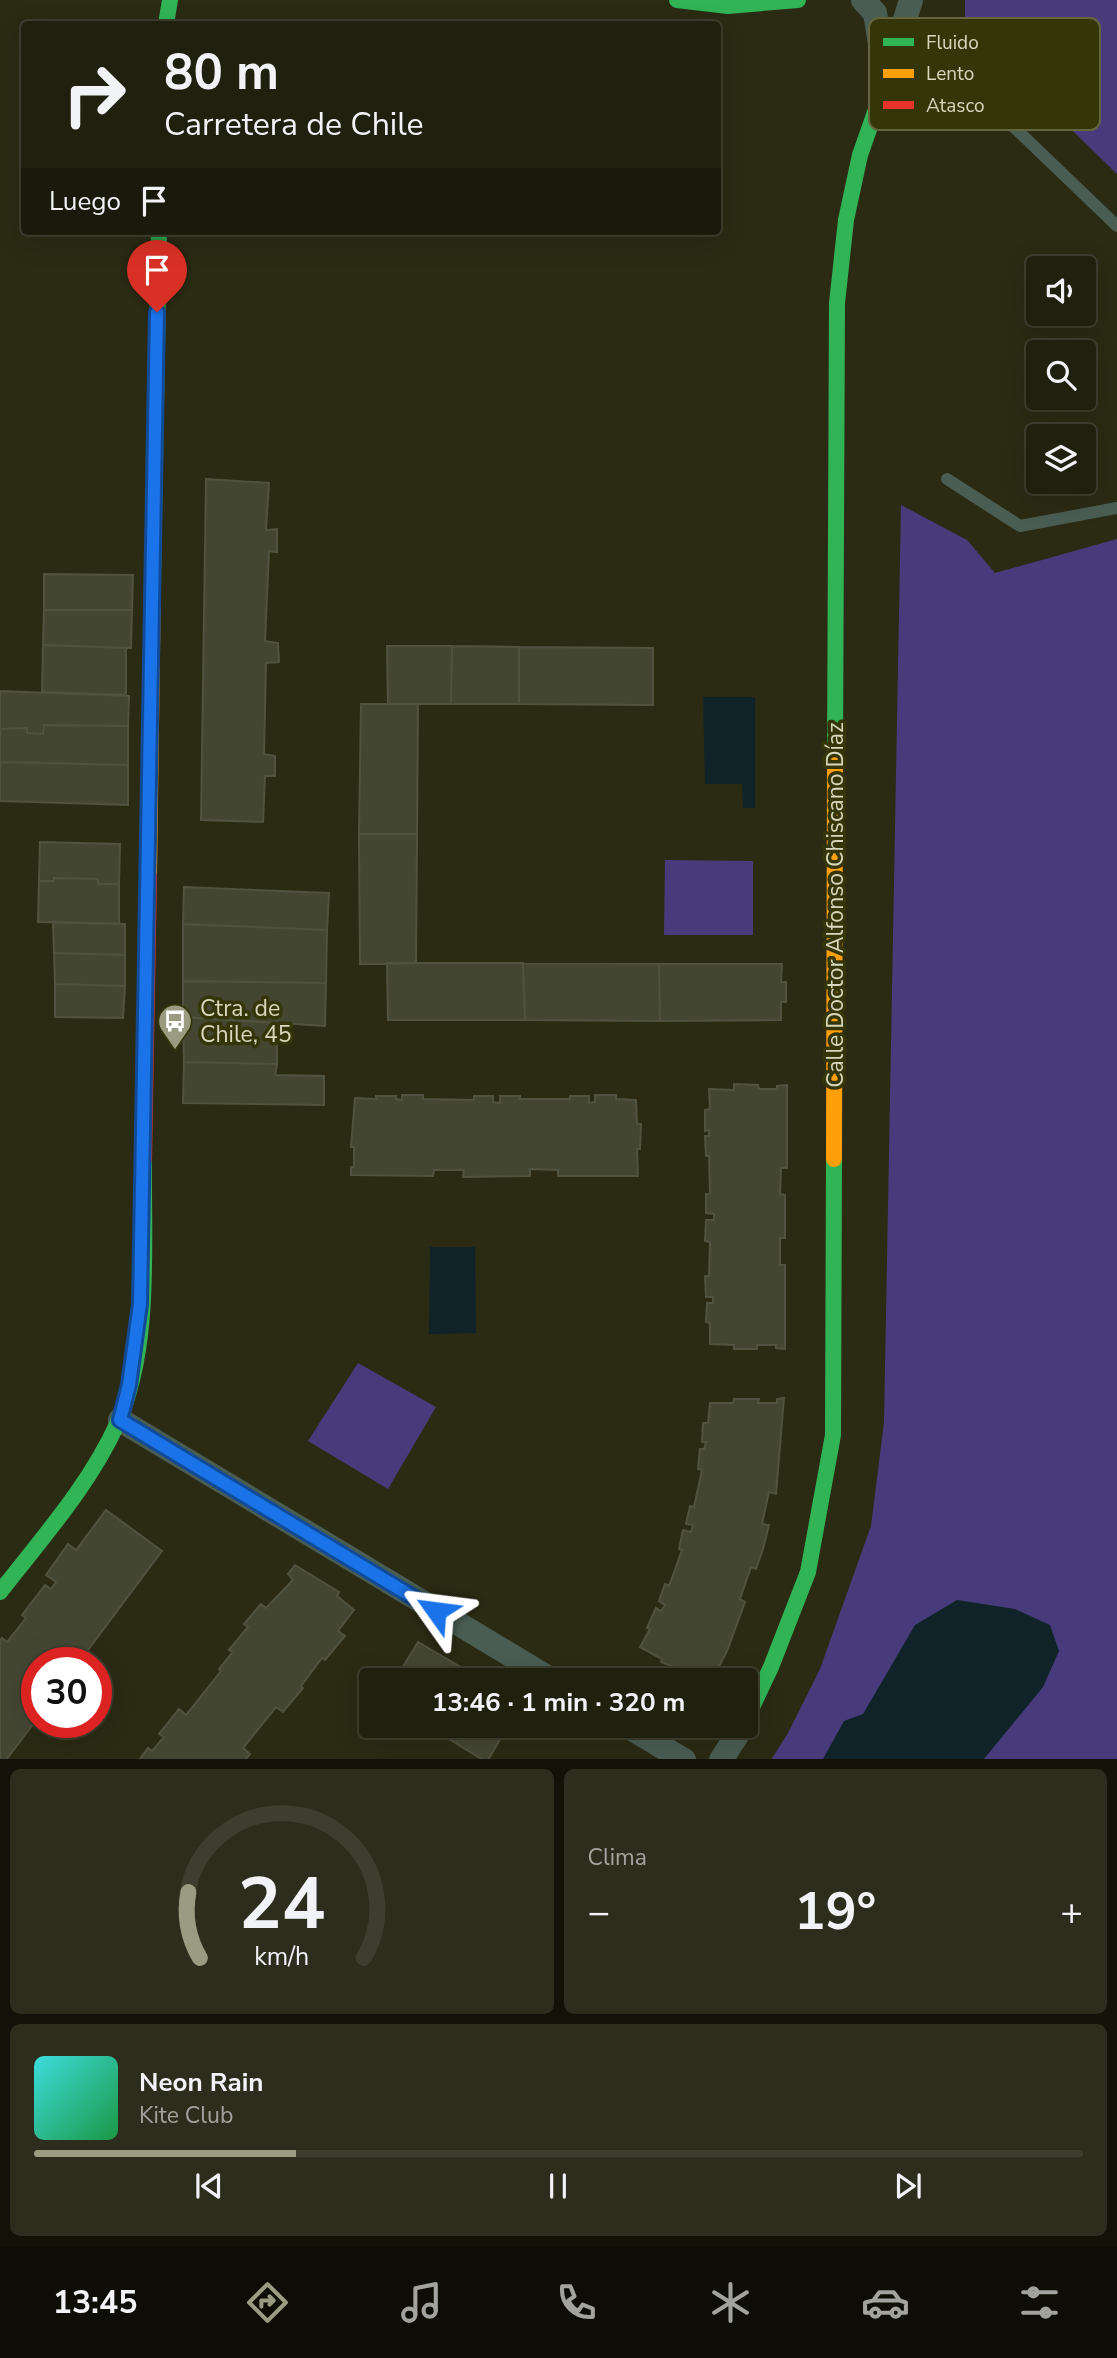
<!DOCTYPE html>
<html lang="es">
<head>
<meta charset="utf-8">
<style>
	:root { --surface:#20200f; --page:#2d2d1d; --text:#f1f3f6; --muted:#a2a39e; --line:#3d3e2f; --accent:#9a9b81 }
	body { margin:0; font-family:"Nunito Sans",sans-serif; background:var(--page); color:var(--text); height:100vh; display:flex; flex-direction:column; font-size:26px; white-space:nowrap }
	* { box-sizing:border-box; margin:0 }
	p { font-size:23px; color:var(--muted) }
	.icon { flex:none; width:38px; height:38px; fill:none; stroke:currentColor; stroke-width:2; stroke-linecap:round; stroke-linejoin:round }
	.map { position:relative; height:1759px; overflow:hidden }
	.panel { display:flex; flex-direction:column; gap:10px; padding:10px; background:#121208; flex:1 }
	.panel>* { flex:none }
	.guide { position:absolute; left:21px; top:21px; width:700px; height:214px; border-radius:7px; box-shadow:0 7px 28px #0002,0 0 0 2px var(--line); background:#20200f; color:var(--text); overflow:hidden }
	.fabs { position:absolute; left:1026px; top:256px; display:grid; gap:14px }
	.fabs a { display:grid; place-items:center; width:70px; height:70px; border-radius:7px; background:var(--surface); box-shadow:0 7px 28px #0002,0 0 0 2px var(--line); font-size:35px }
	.speed { position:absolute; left:21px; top:1647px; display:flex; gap:14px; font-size:35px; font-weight:700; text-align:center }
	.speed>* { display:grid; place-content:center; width:91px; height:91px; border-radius:50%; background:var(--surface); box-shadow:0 7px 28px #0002,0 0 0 2px var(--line); line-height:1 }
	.speed .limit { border:10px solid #d22; background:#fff; color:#111 }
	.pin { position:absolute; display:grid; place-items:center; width:60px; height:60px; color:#fff; margin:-72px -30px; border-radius:50% 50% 50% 0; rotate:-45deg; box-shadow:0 0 7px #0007 }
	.pin .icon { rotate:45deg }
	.me { position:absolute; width:77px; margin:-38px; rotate:301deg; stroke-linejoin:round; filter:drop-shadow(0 0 5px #0008) }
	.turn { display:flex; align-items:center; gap:24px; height:147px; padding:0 28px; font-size:32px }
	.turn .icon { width:91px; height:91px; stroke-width:2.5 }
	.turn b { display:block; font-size:49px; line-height:60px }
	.then { display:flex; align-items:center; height:66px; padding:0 28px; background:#0003; gap:14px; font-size:26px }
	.big { font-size:52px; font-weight:700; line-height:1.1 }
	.panel .widget { flex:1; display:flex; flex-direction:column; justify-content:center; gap:10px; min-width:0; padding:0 24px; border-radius:10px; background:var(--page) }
	.panel .dial { align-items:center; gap:0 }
	.dial svg { height:182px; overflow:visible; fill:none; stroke:var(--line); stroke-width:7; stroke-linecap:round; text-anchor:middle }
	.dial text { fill:var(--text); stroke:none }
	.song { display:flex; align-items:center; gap:21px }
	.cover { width:84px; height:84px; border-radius:10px; background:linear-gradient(135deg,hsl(180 70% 55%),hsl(140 70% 35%)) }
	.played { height:7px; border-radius:4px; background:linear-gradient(90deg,var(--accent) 25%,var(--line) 25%) }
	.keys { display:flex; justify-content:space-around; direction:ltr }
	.heat { display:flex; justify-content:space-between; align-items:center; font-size:38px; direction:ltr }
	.panel .tiles { flex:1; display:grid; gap:10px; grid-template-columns:1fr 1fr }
	.widget:last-child { grid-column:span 2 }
	.trip { position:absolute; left:359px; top:1668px; width:399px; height:70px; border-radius:7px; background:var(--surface); box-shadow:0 7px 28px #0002,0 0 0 2px var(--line); font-weight:700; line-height:70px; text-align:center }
	.menu { display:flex; height:112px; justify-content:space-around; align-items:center; background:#0d0d06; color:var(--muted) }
	.menu .icon { width:49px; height:49px }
	.menu .active { color:var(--accent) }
	.menu b { font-size:32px; color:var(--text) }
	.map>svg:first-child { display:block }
	.green { fill:#483b7b }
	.water { fill:#102329 }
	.building { fill:#434732; stroke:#4f533f; stroke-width:2 }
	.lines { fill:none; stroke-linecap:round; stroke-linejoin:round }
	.lane { stroke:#4a5d53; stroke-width:12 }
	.street { stroke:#4a5d53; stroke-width:24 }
	.fast { stroke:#30b455; stroke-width:16 }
	.slow { stroke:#ff9f0a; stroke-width:16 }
	.jam { stroke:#e5322d; stroke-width:16 }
	.route-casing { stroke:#114b97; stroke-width:18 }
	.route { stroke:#1a73e8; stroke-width:12 }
	.labels { text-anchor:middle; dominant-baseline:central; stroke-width:7; stroke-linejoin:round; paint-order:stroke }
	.street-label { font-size:23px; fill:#d6d7bb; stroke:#35350a }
	.poi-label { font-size:23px; fill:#d6d7bb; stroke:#35350a; text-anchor:start }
	.key { fill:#35350a; stroke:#65663f; stroke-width:2 }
	.key-label { font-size:19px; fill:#d6d7bb }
</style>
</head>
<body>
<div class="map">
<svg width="1117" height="1760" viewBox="0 0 1117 1760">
	<rect width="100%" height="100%" fill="#2b2b14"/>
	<path class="green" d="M965,0H1117V174L965,26Z
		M901,505L967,540L995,573L1117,539V1759L771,1760L788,1733L820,1669L871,1526L884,1422Z
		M665,860L753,861V935H664Z
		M358,1363L436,1407L388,1489L308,1441Z"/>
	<path class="water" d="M703,697H755V808H743L742,784H705Z
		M430,1247H475L476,1333L429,1334Z
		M957,1600L1015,1609L1050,1625L1059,1651L1043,1687L984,1759H823L844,1721L863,1714L915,1625Z"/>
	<path class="building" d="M206,479L269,483L266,530L277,529V552L269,551L265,641L278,643L279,662L266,663L264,754L275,756V776H265L263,822L201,820Z
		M44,574L133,575L132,610H44Z
		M44,610H132L131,648L43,645Z
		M43,645L126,648V695L42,692Z
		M387,646H452L451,704H388Z
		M452,646L519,647V704H451Z
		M519,647L653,648V705L519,704Z
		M0,691L129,696L128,726L44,725L43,734L27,733V728L0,729Z
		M361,704H418L417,834H359Z
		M44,725L128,726V765L0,762V729L27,728V733L43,734Z
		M0,762L128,765V805L0,801Z
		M359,834H417L416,963L360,964Z
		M40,842L120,844L119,884H98V879L54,878V881H39Z
		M54,878L98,879V884H119V924L38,922L39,881H54Z
		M184,887L329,893L327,930L183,924Z
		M53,922L125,924V955L54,953Z
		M183,924L327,930L326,983L183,981Z
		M54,953L125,955V986L55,984Z
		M387,963H523L525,1020H388Z
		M523,963L659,964L660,1021L525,1020Z
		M659,964H782L781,982H786V1002H781V1020L660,1021Z
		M183,981L326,983L325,1026L183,1017Z
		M55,984L125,986L123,1018L55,1017Z
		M183,1017L277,1023V1064L184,1062Z
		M184,1062L277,1064L275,1075L324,1076V1105L183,1103Z
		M734,1084L758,1085L759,1089H777V1086L787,1085V1168H781L780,1194L785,1195V1238H780V1265H785V1349L776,1348V1345H757V1349H734V1345L710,1344V1323L706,1322L707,1303H713V1297H706L705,1276H709L710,1242L705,1241L706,1220H714V1214L706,1213V1194H710L709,1156H706L705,1136H709V1130L705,1131V1110L710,1109L709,1089L734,1090Z
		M402,1095H423V1099L474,1100V1096H493V1102L500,1103V1096H520V1099H570V1096H589V1103L595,1102V1095H616V1099L636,1100L637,1124H641L640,1149H637L638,1176H558V1170L530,1169V1176L463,1177L464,1170H434L433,1176L351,1175V1167H354V1147H351L355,1098L376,1099V1096H396V1099L402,1100Z
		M784,1398L776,1494L769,1492L762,1524L769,1525L763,1549L756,1569L751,1567L740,1599L745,1602L727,1651L712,1680H705L661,1662L662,1659L640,1647L650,1629L647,1628L656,1608L661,1611L665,1605L659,1601L665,1584L669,1586L682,1550L679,1549L683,1530L691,1532L693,1525L686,1524L690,1506L694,1507L702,1470L698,1469L700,1449H704L706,1442H702L703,1423H708L710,1403H733L734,1399H759L758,1403H777V1399Z
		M106,1510L162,1551L79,1662H37V1719L6,1760H0V1641L2,1638L7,1642L26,1618L22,1615L45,1585L51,1589L56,1582L46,1575L68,1544L76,1550Z
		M295,1565L339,1592L337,1596L354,1610L338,1631L345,1636L325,1660L322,1658L301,1686L303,1688L283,1712L276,1707L243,1748L250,1754L245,1760H139L148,1748L152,1751L164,1737L159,1734L179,1709L186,1715L221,1671L219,1669L233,1652L229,1650L248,1627L244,1624L261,1604L266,1608L293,1580L288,1574Z
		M418,1642L483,1680H395Z
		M440,1726H508L488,1760H483L444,1736L447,1730Z"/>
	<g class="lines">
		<path class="lane" d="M894,73L906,60L941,57L1117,226
			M947,479L1020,526L1117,508"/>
		<path class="street" d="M863,0L875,13L886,81L911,0
			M120,1420L552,1680
			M627,1726L684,1760
			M721,1760L743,1726"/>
		<path class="fast" d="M677,0L728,6L798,0
			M166,24L170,0
			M153,581L159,231
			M835,756L837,303L846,220L860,155L886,81
			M0,1592C42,1538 90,1485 118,1422C152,1345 143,1242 144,1159
			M746,1720L771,1667L808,1572L833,1435L834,1159"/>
		<path class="slow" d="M149,876L153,581
			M834,1159L835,756"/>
		<path class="jam" d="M144,1159L149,876"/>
	</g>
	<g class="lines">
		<g class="route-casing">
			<path id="route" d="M157,312L140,1304L129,1385L120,1420L436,1611"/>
		</g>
		<use href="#route" class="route"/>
	</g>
	<defs>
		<g id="bus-pin" transform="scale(1.75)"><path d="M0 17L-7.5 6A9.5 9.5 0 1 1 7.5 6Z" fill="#9a9b81" stroke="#35350a"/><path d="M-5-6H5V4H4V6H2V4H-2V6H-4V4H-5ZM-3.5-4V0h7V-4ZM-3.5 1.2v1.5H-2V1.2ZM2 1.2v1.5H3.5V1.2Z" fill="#fff"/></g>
	</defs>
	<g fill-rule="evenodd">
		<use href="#bus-pin" x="175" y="1021"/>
	</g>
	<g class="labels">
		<g class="street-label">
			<text transform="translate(835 905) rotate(-90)">Calle Doctor Alfonso Chiscano Díaz</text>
		</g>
		<g class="poi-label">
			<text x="200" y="1008">Ctra. de<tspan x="200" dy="26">Chile, 45</tspan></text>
		</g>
	</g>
	<rect x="869" y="18" width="231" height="112" rx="10" class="key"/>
	<rect x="883" y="38" width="31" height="8" fill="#30b455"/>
	<rect x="883" y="69" width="31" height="9" fill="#ff9f0a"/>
	<rect x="883" y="101" width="31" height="8" fill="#e5322d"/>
	<g class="key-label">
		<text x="926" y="49">Fluido</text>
		<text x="926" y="80">Lento</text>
		<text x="926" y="112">Atasco</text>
	</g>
</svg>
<div class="fabs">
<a><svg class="icon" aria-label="sound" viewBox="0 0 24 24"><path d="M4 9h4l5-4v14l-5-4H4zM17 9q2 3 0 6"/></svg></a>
<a><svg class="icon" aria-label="search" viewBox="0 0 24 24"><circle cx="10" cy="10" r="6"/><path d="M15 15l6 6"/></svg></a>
<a><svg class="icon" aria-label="layers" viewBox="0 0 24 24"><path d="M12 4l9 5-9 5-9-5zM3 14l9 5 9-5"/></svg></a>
</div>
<div class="speed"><div class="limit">30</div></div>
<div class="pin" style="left:157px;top:312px;background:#d93025"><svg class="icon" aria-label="arrive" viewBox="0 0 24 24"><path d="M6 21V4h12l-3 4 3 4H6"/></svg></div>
<svg class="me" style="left:436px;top:1611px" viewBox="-20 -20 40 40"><path d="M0-17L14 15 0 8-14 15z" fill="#1a73e8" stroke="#fff" stroke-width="4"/></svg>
<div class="trip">13:46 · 1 min · 320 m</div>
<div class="guide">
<div class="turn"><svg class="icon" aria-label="right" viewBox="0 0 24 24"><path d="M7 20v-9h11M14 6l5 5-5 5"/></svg><div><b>80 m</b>Carretera de Chile</div></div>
<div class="then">Luego<svg class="icon" aria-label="arrive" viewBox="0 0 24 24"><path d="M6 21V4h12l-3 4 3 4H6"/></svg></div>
</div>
</div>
<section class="panel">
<div class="tiles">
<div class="widget dial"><svg viewBox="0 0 100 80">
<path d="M14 69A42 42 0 1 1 86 69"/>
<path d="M14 69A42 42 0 0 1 9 40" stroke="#9a9b81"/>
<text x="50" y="56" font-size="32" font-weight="700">24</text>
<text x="50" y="72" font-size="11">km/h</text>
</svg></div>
<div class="widget"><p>Clima</p>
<div class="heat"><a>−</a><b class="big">19°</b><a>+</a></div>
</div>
<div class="widget">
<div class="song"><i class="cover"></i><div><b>Neon Rain</b><p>Kite Club</p></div></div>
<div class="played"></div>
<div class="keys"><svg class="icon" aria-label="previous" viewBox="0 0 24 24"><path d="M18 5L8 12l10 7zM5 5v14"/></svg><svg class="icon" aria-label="pause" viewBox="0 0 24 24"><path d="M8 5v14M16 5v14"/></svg><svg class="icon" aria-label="next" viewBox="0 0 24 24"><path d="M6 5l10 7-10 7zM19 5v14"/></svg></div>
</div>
</div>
</section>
<nav class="menu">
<b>13:45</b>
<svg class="icon active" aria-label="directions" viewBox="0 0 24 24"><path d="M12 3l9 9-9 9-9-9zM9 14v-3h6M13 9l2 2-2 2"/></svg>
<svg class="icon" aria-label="music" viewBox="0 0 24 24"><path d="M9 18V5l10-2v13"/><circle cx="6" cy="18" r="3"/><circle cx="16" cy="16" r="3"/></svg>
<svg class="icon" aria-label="phone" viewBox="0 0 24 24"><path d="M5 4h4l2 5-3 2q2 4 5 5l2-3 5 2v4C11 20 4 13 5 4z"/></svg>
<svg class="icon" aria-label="climate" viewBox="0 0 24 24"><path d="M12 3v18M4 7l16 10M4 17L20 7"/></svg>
<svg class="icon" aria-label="car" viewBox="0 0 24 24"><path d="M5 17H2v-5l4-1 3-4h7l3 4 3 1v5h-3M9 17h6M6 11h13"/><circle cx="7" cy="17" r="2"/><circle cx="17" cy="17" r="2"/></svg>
<svg class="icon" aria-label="filters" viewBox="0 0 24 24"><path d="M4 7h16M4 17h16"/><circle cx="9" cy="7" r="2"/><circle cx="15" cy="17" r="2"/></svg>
</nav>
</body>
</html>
